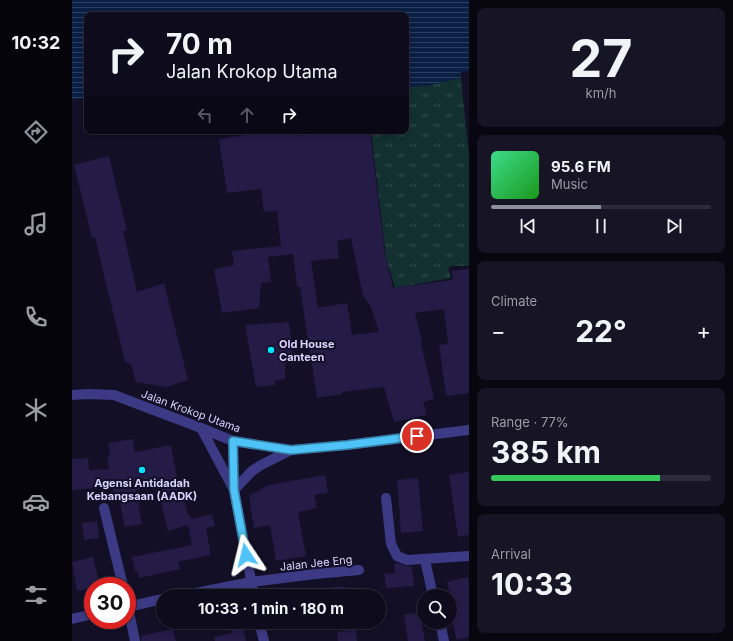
<!DOCTYPE html>
<html lang="en">
<head>
<meta charset="utf-8">
<style>
	:root { --surface:#0e0b1c; --page:#171425; --text:#f1f3f6; --muted:#9b9ba3; --line:#2e2b3b; --accent:#8c9099 }
	body { margin:0; font-family:Inter,sans-serif; background:var(--page); color:var(--text); height:100vh; display:flex; flex-direction:column; font-size:15px; white-space:nowrap }
	* { box-sizing:border-box; margin:0 }
	p { font-size:13px; color:var(--muted) }
	.icon { flex:none; width:22px; height:22px; fill:none; stroke:currentColor; stroke-width:2; stroke-linecap:round; stroke-linejoin:round }
	.map { position:relative; flex:1; overflow:hidden }
	.panel { display:flex; flex-direction:column; gap:8px; padding:8px; background:#08060f; width:264px }
	.panel>* { flex:none }
	.top-card { position:absolute; left:12px; top:12px; width:325px; height:122px; border-radius:8px; box-shadow:0 2px 6px #0003,0 0 0 1px var(--line); background:#0e0b1c; color:var(--text); overflow:hidden }
	.fabs { position:absolute; left:345px; top:589px; display:grid; gap:8px }
	.fabs a { display:grid; place-items:center; width:40px; height:40px; border-radius:50%; background:var(--surface); box-shadow:0 2px 6px #0003,0 0 0 1px var(--line); font-size:20px }
	.speed { position:absolute; left:12px; top:577px; display:flex; gap:8px; font-size:20px; font-weight:700; text-align:center }
	.speed>* { display:grid; place-content:center; width:52px; height:52px; border-radius:50%; background:var(--surface); box-shadow:0 2px 6px #0003,0 0 0 1px var(--line); line-height:1 }
	.speed .limit { border:6px solid #d22; background:#fff; color:#111 }
	.pin { position:absolute; display:grid; place-items:center; width:34px; height:34px; color:#fff; margin:-17px; border:2px solid #fff; border-radius:50%; box-shadow:0 1px 4px #0007 }
	.me { position:absolute; width:44px; margin:-22px; rotate:350deg; stroke-linejoin:round; filter:drop-shadow(0 0 3px #0008) }
	.turn { display:flex; align-items:center; gap:14px; height:84px; padding:0 16px; font-size:18px }
	.turn .icon { width:52px; height:52px; stroke-width:2.5 }
	.turn b { display:block; font-size:28px; line-height:34px }
	.lanes { display:flex; align-items:center; height:38px; padding:0 16px; background:#0003; justify-content:center; gap:20px; direction:ltr }
	.lanes .off { opacity:.35 }
	.big { font-size:30px; font-weight:700; line-height:1.1 }
	.panel .card { flex:1; display:flex; flex-direction:column; justify-content:center; gap:6px; min-width:0; padding:0 14px; border-radius:8px; background:var(--page) }
	.panel .dial { align-items:center; gap:0 }
	.dial b { font-size:52px; line-height:1 }
	.song { display:flex; align-items:center; gap:12px }
	.cover { width:48px; height:48px; border-radius:6px; background:linear-gradient(135deg,hsl(150 70% 55%),hsl(120 70% 35%)) }
	.played { height:4px; border-radius:2px; background:linear-gradient(90deg,var(--accent) 50%,var(--line) 50%) }
	.keys { display:flex; justify-content:space-around; direction:ltr }
	.heat { display:flex; justify-content:space-between; align-items:center; font-size:22px; direction:ltr }
	.charge { height:6px; border-radius:3px; background:linear-gradient(90deg,#34c759 77%,var(--line) 0) }
	.trip { position:absolute; left:84px; top:589px; width:230px; height:40px; border-radius:20px; background:var(--surface); box-shadow:0 2px 6px #0003,0 0 0 1px var(--line); font-weight:700; line-height:40px; text-align:center }
	main { display:flex; flex:1; min-height:0 }
	.tab-bar { display:flex; flex-direction:column; width:72px; justify-content:space-around; align-items:center; background:#06040b; color:var(--muted) }
	.tab-bar .icon { width:28px; height:28px }
	.tab-bar .active { color:var(--accent) }
	.tab-bar b { font-size:18px; color:var(--text) }
	.map>svg:first-child { display:block }
	.grass { fill:url(#grass-tufts) }
	.water { fill:url(#water-rules) }
	.building { fill:#241b47; fill-rule:evenodd }
	.lines { fill:none; stroke-linecap:round; stroke-linejoin:round }
	.minor { stroke:#3d3a85; stroke-width:10 }
	.tertiary { stroke:#3d3a85; stroke-width:10 }
	.route-casing { stroke:#337fa1; stroke-width:10 }
	.route { stroke:#4fc3f7; stroke-width:7 }
	.poi-dot { fill:#00e5ff; stroke:#130f26; stroke-width:1.5 }
	.labels { text-anchor:middle; dominant-baseline:central; stroke-width:4; stroke-linejoin:round; paint-order:stroke }
	.poi-label { font-size:11px; font-weight:bold; fill:#d9d4ff; stroke:#130f26; text-anchor:start }
	.street-label { font-size:11px; fill:#d9d4ff; stroke:#130f26 }
</style>
</head>
<body>
<main>
<nav class="tab-bar">
<b>10:32</b>
<svg class="icon active" aria-label="directions" viewBox="0 0 24 24"><path d="M12 3l9 9-9 9-9-9zM9 14v-3h6M13 9l2 2-2 2"/></svg>
<svg class="icon" aria-label="music" viewBox="0 0 24 24"><path d="M9 18V5l10-2v13"/><circle cx="6" cy="18" r="3"/><circle cx="16" cy="16" r="3"/></svg>
<svg class="icon" aria-label="phone" viewBox="0 0 24 24"><path d="M5 4h4l2 5-3 2q2 4 5 5l2-3 5 2v4C11 20 4 13 5 4z"/></svg>
<svg class="icon" aria-label="climate" viewBox="0 0 24 24"><path d="M12 3v18M4 7l16 10M4 17L20 7"/></svg>
<svg class="icon" aria-label="car" viewBox="0 0 24 24"><path d="M5 17H2v-5l4-1 3-4h7l3 4 3 1v5h-3M9 17h6M6 11h13"/><circle cx="7" cy="17" r="2"/><circle cx="17" cy="17" r="2"/></svg>
<svg class="icon" aria-label="filters" viewBox="0 0 24 24"><path d="M4 7h16M4 17h16"/><circle cx="9" cy="7" r="2"/><circle cx="15" cy="17" r="2"/></svg>
</nav>
<div class="map">
<svg width="397" height="641" viewBox="0 0 397 641">
	<defs>
		<pattern id="grass-tufts" width="24" height="20" patternUnits="userSpaceOnUse"><rect width="24" height="20" fill="#12302f"/><path d="M3 7l-1-3M5 7V3M7 7l1-3M15 17l-1-3M17 17v-4M19 17l1-3" fill="none" stroke="#344d4e"/></pattern>
		<pattern id="water-rules" width="6" height="5" patternUnits="userSpaceOnUse"><rect width="6" height="5" fill="#0a1f44"/><path d="M0 2.5h6" fill="none" stroke="#2d3f60"/></pattern>
	</defs>
	<rect width="100%" height="100%" fill="#130f26"/>
	<path class="grass" d="M389,78L397,155V266H380L376,268L379,278L323,288L314,258L299,131H334V87L353,86Z"/>
	<path class="water" d="M0,0H397V71L389,72V78L353,86L334,87V15H15V97L0,100Z"/>
	<path class="building" d="M181,131H225L226,136L265,131H298L313,255L321,288L381,280L380,271L397,269V393L374,396L367,345L376,344L372,309L343,313L350,343L349,344L362,399L351,402L355,415L322,422L312,387L270,392V394L245,398L228,287H225L221,254L196,257L199,282L189,283L187,308L150,313L142,269L162,265L160,251L209,246L205,211L192,212L189,189L155,193L147,139L181,134ZM279,238L291,296L299,307L307,332L280,335L275,303L246,308L239,261L267,258L265,241Z
		M37,156L55,230L51,231L65,292L92,283L116,380L95,387L64,382L59,364L53,362L23,237L20,238L2,165Z
		M217,322L222,363H213V379L203,380V385L184,387L173,325Z
		M61,439L63,452L99,445L108,495H111L116,515H118L119,519L140,514L143,526L134,528L139,555L109,561L106,562L108,569L67,578L66,571H63L60,557L120,545L116,525L96,531L85,486L64,490L70,524L53,527L46,493L42,494L40,487L0,490V459L16,458L17,470L37,469L35,457L38,456L36,443Z
		M397,472V535L386,537L377,475Z
		M253,475L256,493L242,495L245,508L226,512L234,556L204,561L198,525L182,528L177,496L196,485Z
		M346,478L351,531L329,533L325,480Z
		M25,521L27,538L12,540L10,523Z
		M21,557L28,586H21V588L5,591L0,562Z
		M326,563L333,566H340L342,586L314,588L312,574L323,573L322,564Z
		M396,577L397,582V637L385,640L378,614V612L382,611L375,582Z
		M273,586L275,596H243L242,590Z
		M348,612L353,641H336L332,615Z
		M158,622H170L174,641H143L142,637L160,633Z
		M101,629L104,641H69V636Z
		M284,629L285,641H266L265,632Z"/>
	<g class="lines">
		<path class="minor" d="M161,441L162,490L182,596
			M314,498L319,544L325,556L335,560L397,556
			M32,508L51,586
			M353,560L361,596
			M109,596L179,582L243,574L287,570
			M55,602L63,641
			M55,607L91,599
			M0,619L21,614
			M187,622L192,641
			M368,622L372,641"/>
		<path class="tertiary" d="M0,395L17,394L42,395L129,428L161,441L219,450L275,445L397,430
			M129,428L162,490L180,471L189,465L219,450"/>
	</g>
	<g class="lines">
		<g class="route-casing">
			<path id="route" d="M174,555L162,490L161,441L219,450L275,445L345,436"/>
		</g>
		<use href="#route" class="route"/>
	</g>
	<g class="poi-dot">
		<circle cx="199" cy="350" r="4"/>
		<circle cx="70" cy="470" r="4"/>
	</g>
	<g class="labels">
		<g class="poi-label">
			<text x="207" y="344">Old House<tspan x="207" dy="13">Canteen</tspan></text>
			<text x="70" y="483" text-anchor="middle">Agensi Antidadah<tspan x="70" dy="13">Kebangsaan (AADK)</tspan></text>
		</g>
		<g class="street-label">
			<text transform="translate(119 411) rotate(20)">Jalan Krokop Utama</text>
			<text transform="translate(244 563) rotate(-6)">Jalan Jee Eng</text>
		</g>
	</g>
</svg>
<div class="fabs">
<a><svg class="icon" aria-label="search" viewBox="0 0 24 24"><circle cx="10" cy="10" r="6"/><path d="M15 15l6 6"/></svg></a>
</div>
<div class="speed"><div class="limit">30</div></div>
<div class="pin" style="left:345px;top:436px;background:#d93025"><svg class="icon" aria-label="arrive" viewBox="0 0 24 24"><path d="M6 21V4h12l-3 4 3 4H6"/></svg></div>
<svg class="me" style="left:174px;top:555px" viewBox="-20 -20 40 40"><path d="M0-17L14 15 0 8-14 15z" fill="#4fc3f7" stroke="#fff" stroke-width="4"/></svg>
<div class="trip">10:33 · 1 min · 180 m</div>
<div class="top-card">
<div class="turn"><svg class="icon" aria-label="right" viewBox="0 0 24 24"><path d="M7 20v-9h11M14 6l5 5-5 5"/></svg><div><b>70 m</b>Jalan Krokop Utama</div></div>
<div class="lanes"><svg class="icon off" aria-label="left" viewBox="0 0 24 24"><path d="M17 20v-9H6M10 6l-5 5 5 5"/></svg><svg class="icon off" aria-label="ahead" viewBox="0 0 24 24"><path d="M12 20V5M6 11l6-6 6 6"/></svg><svg class="icon" aria-label="right" viewBox="0 0 24 24"><path d="M7 20v-9h11M14 6l5 5-5 5"/></svg></div>
</div>
</div>
<section class="panel">
<div class="card dial"><b>27</b><p>km/h</p></div>
<div class="card">
<div class="song"><i class="cover"></i><div><b>95.6 FM</b><p>Music</p></div></div>
<div class="played"></div>
<div class="keys"><svg class="icon" aria-label="previous" viewBox="0 0 24 24"><path d="M18 5L8 12l10 7zM5 5v14"/></svg><svg class="icon" aria-label="pause" viewBox="0 0 24 24"><path d="M8 5v14M16 5v14"/></svg><svg class="icon" aria-label="next" viewBox="0 0 24 24"><path d="M6 5l10 7-10 7zM19 5v14"/></svg></div>
</div>
<div class="card"><p>Climate</p>
<div class="heat"><a>−</a><b class="big">22°</b><a>+</a></div>
</div>
<div class="card"><p>Range · 77%</p><b class="big">385 km</b><div class="charge"></div></div>
<div class="card"><p>Arrival</p><b class="big">10:33</b></div>
</section>
</main>
</body>
</html>
